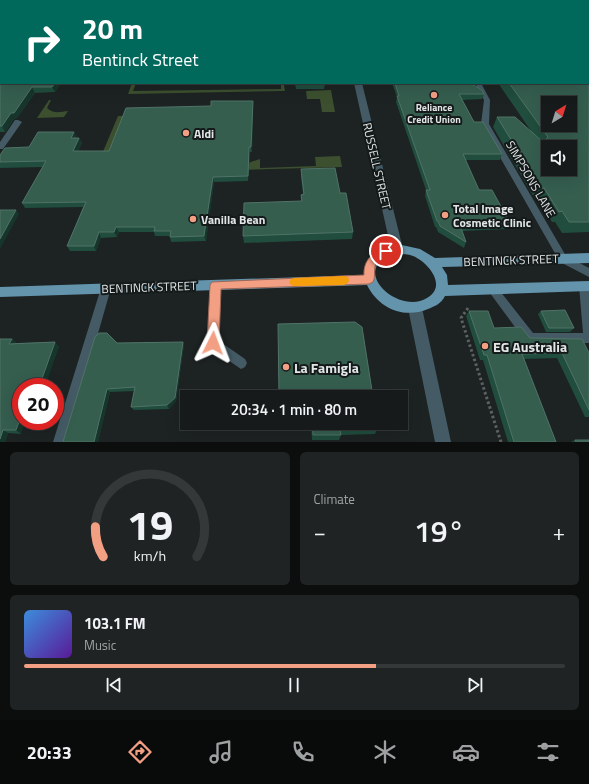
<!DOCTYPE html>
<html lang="en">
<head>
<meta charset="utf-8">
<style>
	:root { --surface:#161a1a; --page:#1f2323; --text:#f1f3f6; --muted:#9ea1a2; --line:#353839; --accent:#f39f84 }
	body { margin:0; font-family:"Titillium Web",sans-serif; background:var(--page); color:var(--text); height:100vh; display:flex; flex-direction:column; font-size:15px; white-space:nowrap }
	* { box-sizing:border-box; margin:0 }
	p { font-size:13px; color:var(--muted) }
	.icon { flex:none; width:22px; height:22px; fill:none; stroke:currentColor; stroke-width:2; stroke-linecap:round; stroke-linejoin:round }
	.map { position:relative; height:442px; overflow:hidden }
	.side { display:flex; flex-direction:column; gap:10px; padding:10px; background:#0c0e0e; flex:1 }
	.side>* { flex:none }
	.guide { position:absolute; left:0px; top:0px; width:589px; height:84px; box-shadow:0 4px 16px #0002,0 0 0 1px var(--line); background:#00695c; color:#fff; overflow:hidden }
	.needle { width:26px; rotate:38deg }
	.tools { position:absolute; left:541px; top:96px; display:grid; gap:8px }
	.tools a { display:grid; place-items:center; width:36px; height:36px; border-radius:0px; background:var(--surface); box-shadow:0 4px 16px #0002,0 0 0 1px var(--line); font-size:20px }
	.speed { position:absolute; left:12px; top:378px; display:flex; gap:8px; font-size:20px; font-weight:700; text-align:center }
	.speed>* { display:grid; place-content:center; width:52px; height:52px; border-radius:50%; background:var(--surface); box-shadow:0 4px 16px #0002,0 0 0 1px var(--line); line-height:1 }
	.speed .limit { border:6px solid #d22; background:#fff; color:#111 }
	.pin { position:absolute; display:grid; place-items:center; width:34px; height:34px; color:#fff; margin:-17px; border:2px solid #fff; border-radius:50%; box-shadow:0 1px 4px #0007 }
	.me { position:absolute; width:44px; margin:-22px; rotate:3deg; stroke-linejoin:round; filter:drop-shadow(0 0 3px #0008) }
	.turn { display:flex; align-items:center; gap:14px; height:84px; padding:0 16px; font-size:18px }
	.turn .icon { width:52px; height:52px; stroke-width:2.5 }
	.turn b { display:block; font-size:28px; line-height:34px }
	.big { font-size:30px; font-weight:600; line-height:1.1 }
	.side .card { flex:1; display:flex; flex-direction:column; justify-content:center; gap:6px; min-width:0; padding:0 14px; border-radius:6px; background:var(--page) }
	.side .dial { align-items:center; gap:0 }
	.dial svg { height:104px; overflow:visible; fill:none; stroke:var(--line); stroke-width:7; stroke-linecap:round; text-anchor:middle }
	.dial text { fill:var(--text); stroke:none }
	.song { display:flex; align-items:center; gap:12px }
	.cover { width:48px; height:48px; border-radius:6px; background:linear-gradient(135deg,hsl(210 70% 55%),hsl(270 70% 35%)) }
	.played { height:4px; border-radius:2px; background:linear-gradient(90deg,var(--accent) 65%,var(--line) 65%) }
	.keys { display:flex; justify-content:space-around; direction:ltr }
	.heat { display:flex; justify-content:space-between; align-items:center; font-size:22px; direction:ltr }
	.side .tiles { flex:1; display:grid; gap:10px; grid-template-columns:1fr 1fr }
	.card:last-child { grid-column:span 2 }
	.trip { position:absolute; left:180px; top:390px; width:228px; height:40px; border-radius:0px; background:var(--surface); box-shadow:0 4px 16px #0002,0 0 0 1px var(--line); font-weight:600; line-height:40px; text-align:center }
	.dock { display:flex; height:64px; justify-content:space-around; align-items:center; background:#090a0a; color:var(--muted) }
	.dock .icon { width:28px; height:28px }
	.dock .current { color:var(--accent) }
	.dock b { font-size:18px; color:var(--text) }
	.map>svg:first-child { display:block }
	.green { fill:#3c502f }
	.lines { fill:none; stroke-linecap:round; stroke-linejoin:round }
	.path { stroke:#5c6162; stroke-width:3; stroke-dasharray:2.5 2.5; stroke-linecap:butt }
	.service { fill:#445b66; fill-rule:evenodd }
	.minor { fill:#445b66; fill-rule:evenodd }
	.primary { fill:#6394ac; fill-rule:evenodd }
	.wall { fill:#204d3d }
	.shaded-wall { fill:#16352b }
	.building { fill:#355e4f; stroke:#507367; fill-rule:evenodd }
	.route { fill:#f39f84; stroke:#9e6756 }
	.slow { fill:#f59e0b }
	.poi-dot { fill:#f39f84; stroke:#141919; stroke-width:1.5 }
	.labels { text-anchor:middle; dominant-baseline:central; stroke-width:4; stroke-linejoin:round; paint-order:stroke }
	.far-poi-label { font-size:10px; font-weight:bold; fill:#e2e6e6; stroke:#141919 }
	.poi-label { font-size:12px; font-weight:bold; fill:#e2e6e6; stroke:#141919; text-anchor:start }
	.street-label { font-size:12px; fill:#e2e6e6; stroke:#141919 }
	.near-poi-label { font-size:14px; font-weight:bold; fill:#e2e6e6; stroke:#141919; text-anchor:start }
</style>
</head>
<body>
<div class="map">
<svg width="589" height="442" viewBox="0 0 589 442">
	<rect width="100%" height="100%" fill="#1d2223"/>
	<path class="green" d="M132,83H136L133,91L281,89V85H284L285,91L128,94Z
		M331,90L335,112H322L320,99H307L306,91Z
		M49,100H51L47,108C53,114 60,112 68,111L64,117L37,118Z
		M118,116H126L112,155L94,173Z
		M340,156L342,167L204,171L245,164L260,159V168L316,166L315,157Z"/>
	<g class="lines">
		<path class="path" d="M468,308L461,318L501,442"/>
		<path class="service" d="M475,83H481L490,100L489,124L566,256L589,268V277L560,262L481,124L484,100Z
			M15,120H18L22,122L3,149H0V142Z
			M216,281L220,282L221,285L219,341L245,359L247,363L245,367L241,369L209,347L207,343L211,285L212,282Z
			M584,282L588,283L589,286V343H530L526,342L487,289L488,286L492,285L496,286L533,333H583L579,286L580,283Z
			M106,284L110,285L111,288L67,442H53L101,288L102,285Z"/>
		<path class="minor" d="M11,0H17V1H11Z
			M290,0H340L289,1Z
			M0,8H1V12H0Z
			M354,83H362L403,249L401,252L397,254L393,252L391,249Z
			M415,302L420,304L422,308L451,442H435L408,308L410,304Z"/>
		<path class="primary" d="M397,244L420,249L435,258L589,253V263L442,267L447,275L448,285L589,281V291L445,296C441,304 435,306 428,309C404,319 379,309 367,285L0,297V287L364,275C365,253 379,250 397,244ZM397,254C403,254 408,254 413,256C428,262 448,286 427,298C402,314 357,278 383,259C387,256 393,255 397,254Z"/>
	</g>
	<path class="wall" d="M446,0H589V232L562,233L555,222H552L537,199H535L493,127L497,117L531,131L498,83H588V1H446Z
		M0,81L1,83H61L55,92L35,93L17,118L14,119L5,132H0Z
		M295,83H325L324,89H296Z
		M392,83H470L484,94L482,99L462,100L474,122L502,154L500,160H465L479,190L510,223L507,229L462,231L466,242L464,248L438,232L436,227H435L425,196L426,190L396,102L397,97Z
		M253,106L252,152H250L248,181L214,182L206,241L171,242L170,236H155L154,232H119L117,237L101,238L96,251H70L67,246L83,207L25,208L22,203L43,167L0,168V155L29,147L74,132L76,137V138H79L82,143L78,151H109Z
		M301,169L340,193L353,232L352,239L244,243L243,236L301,201V195L303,194L301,177Z
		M469,311L494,328L530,338L589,353V417H585L557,358L524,359L556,442H508L483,360H480L466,316Z
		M541,311L574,328L570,332H546L538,314Z
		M99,333L117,343L183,342L184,345L176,401L169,409L134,410L131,407L135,391L110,392L98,442Z
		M12,339L16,343L55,342L59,347L21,387V434L8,433L5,442H0Z
		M311,423H377V429L375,434L341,435L339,440H312Z
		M575,440L589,442H571Z"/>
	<path class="shaded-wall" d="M1,52V60L0,62V53Z
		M55,83H61L55,92L52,87Z
		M32,87L35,93L17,118L14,119L5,132L2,126L11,113Z
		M253,101V106L252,152L251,147Z
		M74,132L76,137L73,143L71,138Z
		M79,138L82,143L75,156L73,151Z
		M249,147L250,152L248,181V176Z
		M213,177L214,182L206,241L204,236Z
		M16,210L19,214L0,249V239Z
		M116,227L119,232L117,237L114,232Z
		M99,232L101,238L96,251L94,246Z
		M12,339L16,343L9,344Z
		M55,342L59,347L45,387H39Z
		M183,342L184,345L176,401L169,409L167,405Z
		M107,389L110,392L98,442H94Z
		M21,416V421H25L21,434L16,430Z
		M3,430L8,433L5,442H0V439Z"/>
	<path class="building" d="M218,0H305V1H218Z
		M448,0H589V222H569L562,211L559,212L544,188H541L497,117H515L543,142L548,137L509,83H588V1H449ZM548,103H570V125H548ZM548,147H570V169H548Z
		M1,13V52L0,53V14Z
		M0,81H1V83H55L52,87H32L14,113H11L2,126H0Z
		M395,83H470L482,90L484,94H459L474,122H483L502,154H463L479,190H492L510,223L460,225L466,242L440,226L438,221H437L426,190H430L397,96H399Z
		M211,101H253L251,147H249L248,176L213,177L204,236L170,237L171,231H154L155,227H116L114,232H99L94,246H67L86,202L22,203L46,161L0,162V155L5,148L29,147L38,132H74L71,138H79L73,151H109L126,108L211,106Z
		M335,168L340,193H346L353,232L243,236L244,203L302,201L301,195L304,194L301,169Z
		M0,210H16L0,239Z
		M565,310L574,328H549L541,311Z
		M469,311H488L494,328L521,327L530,338L582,339L589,353V410L562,353L522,354L556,442H514L487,355H484Z
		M355,322L362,327L373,397H279L278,324Z
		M99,333H107L117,343L183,342L175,398L167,405L131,407L135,387L107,389L94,442H63L95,337Z
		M0,339H12L9,344L55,342L39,387H21V416L16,430H3L0,439Z
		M312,423H377V429L340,430L341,435H313Z
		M575,440H589V442H576Z"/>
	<path class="route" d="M386,247L390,248L391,251C388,256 380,257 376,264C373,270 376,276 373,282L369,284L221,289L219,343L217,347L213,349L209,347L207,343L210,285L212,282L364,275C363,261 373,251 386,247Z"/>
	<path class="slow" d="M344,276L348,277L349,280L348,283L344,285L294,286L291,285L289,282L291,279L294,278Z"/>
	<g class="poi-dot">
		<circle cx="434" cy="95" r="4"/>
		<circle cx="186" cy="133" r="4"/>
		<circle cx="445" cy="215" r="4"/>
		<circle cx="193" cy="219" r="4"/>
		<circle cx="485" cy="346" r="4"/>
		<circle cx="286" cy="367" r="4"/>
	</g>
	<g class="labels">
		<g class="far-poi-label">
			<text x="434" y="107">Reliance<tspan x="434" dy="12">Credit Union</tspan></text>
		</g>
		<g class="poi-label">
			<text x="194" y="133">Aldi</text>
			<text x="453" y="208">Total Image<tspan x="453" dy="14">Cosmetic Clinic</tspan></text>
			<text x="201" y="219">Vanilla Bean</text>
		</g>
		<g class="street-label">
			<text transform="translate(377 166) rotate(77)">RUSSELL STREET</text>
			<text transform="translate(531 179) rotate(60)">SIMPSONS LANE</text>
			<text transform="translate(511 260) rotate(-2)">BENTINCK STREET</text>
			<text transform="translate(149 287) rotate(-2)">BENTINCK STREET</text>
		</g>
		<g class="near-poi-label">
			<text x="493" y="346">EG Australia</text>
			<text x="294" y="367">La Famigla</text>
		</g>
	</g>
</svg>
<div class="tools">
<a><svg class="needle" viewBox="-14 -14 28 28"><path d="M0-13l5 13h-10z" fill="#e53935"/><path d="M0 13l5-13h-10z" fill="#9ea1a2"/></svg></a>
<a><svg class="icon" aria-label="sound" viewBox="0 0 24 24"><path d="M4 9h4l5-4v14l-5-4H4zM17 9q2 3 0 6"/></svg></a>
</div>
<div class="speed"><div class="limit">20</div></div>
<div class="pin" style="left:386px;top:251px;background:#d93025"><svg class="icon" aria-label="arrive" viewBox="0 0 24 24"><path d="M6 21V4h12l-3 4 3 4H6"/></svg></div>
<svg class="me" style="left:213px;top:343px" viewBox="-20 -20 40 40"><path d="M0-17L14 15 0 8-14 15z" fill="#f39f84" stroke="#fff" stroke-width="4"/></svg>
<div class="trip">20:34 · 1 min · 80 m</div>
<div class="guide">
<div class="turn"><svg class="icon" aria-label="right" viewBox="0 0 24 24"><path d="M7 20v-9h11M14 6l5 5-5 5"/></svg><div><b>20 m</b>Bentinck Street</div></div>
</div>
</div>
<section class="side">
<div class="tiles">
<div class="card dial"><svg viewBox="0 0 100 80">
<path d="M14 69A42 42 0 1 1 86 69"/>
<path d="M14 69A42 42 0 0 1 8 46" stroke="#f39f84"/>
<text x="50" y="56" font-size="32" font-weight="700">19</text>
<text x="50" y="72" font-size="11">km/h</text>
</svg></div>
<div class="card"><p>Climate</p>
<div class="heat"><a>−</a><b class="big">19°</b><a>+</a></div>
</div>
<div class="card">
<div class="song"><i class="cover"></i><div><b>103.1 FM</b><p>Music</p></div></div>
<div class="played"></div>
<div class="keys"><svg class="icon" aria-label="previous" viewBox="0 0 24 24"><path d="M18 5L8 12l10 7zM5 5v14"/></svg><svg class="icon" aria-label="pause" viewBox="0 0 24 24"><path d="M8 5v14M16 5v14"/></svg><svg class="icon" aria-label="next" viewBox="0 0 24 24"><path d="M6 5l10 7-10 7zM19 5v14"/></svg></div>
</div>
</div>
</section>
<nav class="dock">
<b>20:33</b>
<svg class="icon current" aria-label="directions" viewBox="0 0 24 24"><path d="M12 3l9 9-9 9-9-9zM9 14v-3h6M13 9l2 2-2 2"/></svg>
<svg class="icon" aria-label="music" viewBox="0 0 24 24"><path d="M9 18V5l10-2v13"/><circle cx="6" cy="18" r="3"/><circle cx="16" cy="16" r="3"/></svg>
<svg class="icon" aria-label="phone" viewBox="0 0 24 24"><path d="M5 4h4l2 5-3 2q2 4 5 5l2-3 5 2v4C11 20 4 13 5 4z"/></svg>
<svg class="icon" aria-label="climate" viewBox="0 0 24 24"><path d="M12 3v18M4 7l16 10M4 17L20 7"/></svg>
<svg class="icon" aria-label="car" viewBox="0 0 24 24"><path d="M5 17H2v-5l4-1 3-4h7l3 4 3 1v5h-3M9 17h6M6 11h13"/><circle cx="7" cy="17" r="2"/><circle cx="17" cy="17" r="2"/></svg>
<svg class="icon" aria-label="filters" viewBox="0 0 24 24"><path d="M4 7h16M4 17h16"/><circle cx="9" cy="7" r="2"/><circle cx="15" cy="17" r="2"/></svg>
</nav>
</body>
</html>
